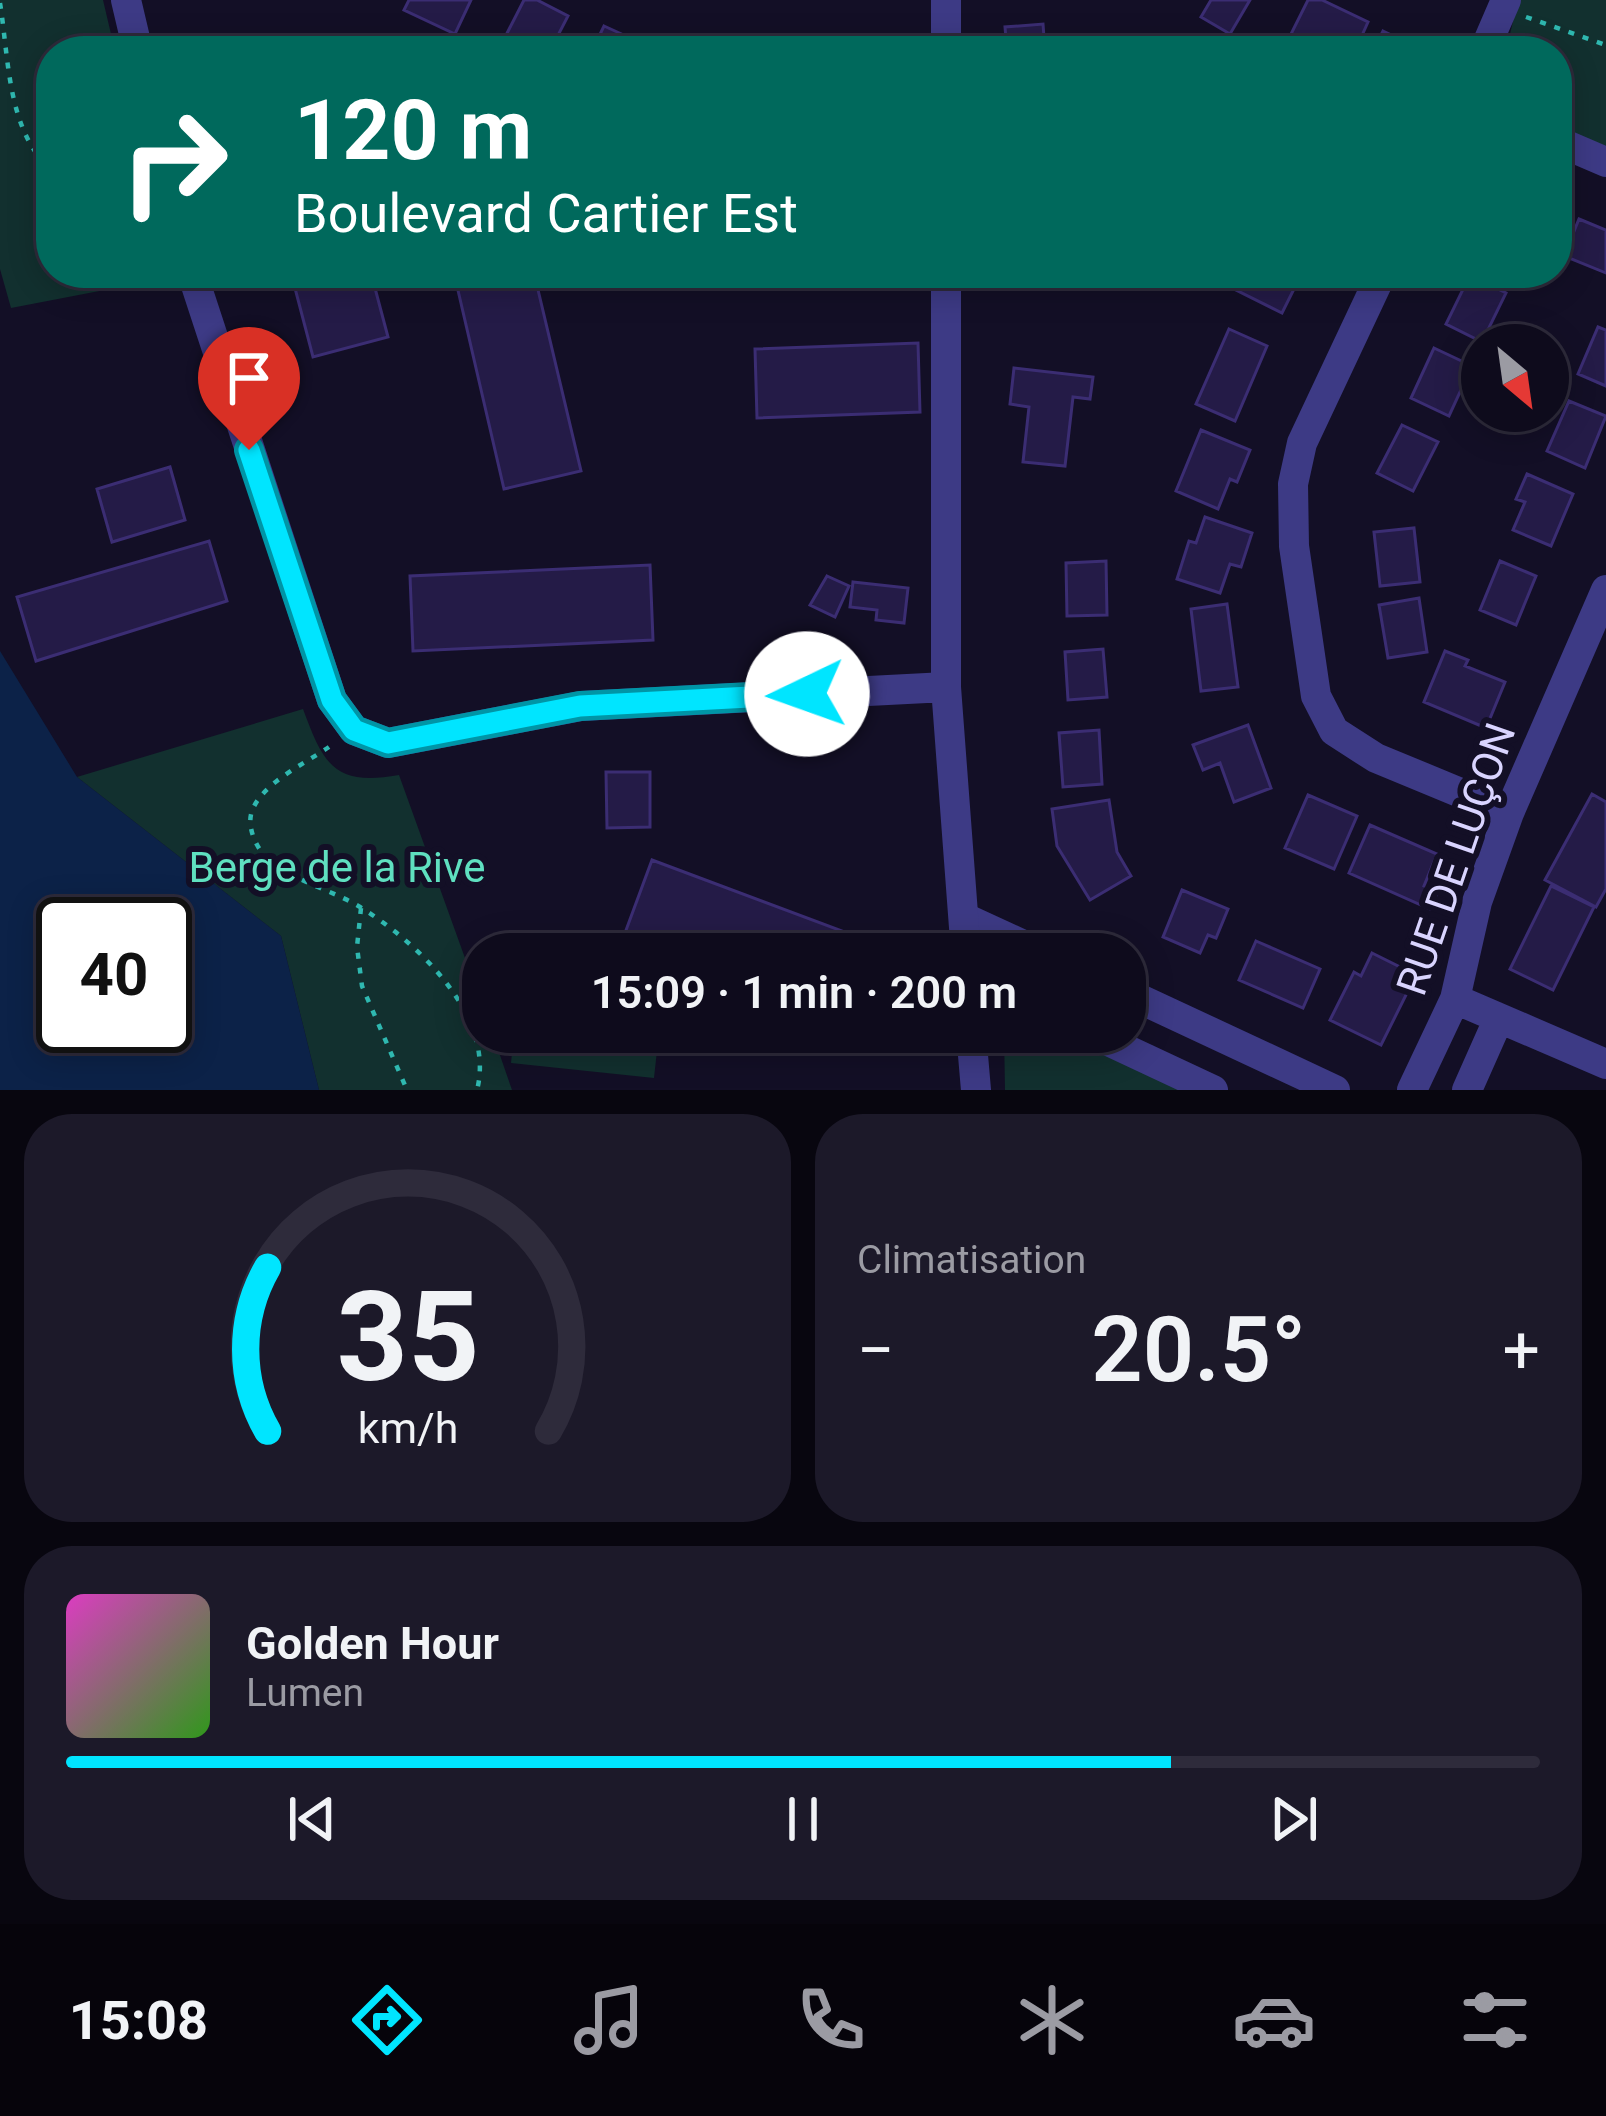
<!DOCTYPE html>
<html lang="fr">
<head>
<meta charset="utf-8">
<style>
	:root { --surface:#0e0b1c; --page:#1c1929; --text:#f1f3f6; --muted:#9b9ba3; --line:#2e2b3b; --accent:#00e5ff }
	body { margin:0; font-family:Roboto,sans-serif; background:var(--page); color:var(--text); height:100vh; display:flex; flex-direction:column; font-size:45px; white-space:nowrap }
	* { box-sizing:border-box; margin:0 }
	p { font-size:39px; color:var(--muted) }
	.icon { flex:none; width:66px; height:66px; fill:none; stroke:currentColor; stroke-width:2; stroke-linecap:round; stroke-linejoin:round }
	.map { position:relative; height:1090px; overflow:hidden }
	.details { display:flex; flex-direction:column; gap:24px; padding:24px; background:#08060f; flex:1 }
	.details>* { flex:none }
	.top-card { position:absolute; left:36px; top:36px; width:1536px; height:252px; border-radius:48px; box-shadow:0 6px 30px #0003,0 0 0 3px var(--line); background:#00695c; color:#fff; overflow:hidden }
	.needle { width:78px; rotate:151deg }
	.tools { position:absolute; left:1461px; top:324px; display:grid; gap:24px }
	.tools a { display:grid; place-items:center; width:108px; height:108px; border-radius:50%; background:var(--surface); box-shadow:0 6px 30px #0003,0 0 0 3px var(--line); font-size:60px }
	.speed { position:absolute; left:36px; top:897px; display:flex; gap:24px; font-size:60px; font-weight:700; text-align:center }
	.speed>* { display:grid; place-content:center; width:156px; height:156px; border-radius:50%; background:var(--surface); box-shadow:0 6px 30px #0003,0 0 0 3px var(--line); line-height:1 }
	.speed .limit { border:6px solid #111; border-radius:18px; background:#fff; color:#111 }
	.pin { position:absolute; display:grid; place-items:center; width:102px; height:102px; color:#fff; margin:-123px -51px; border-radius:50% 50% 50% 0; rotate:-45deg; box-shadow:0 0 12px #0007 }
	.pin .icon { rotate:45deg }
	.me { position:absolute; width:132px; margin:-66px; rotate:267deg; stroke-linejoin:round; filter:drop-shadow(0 0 9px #0008) }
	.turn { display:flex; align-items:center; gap:42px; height:252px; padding:0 60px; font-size:54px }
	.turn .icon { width:156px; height:156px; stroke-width:2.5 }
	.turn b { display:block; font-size:84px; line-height:102px }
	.big { font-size:90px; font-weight:600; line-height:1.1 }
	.details .widget { flex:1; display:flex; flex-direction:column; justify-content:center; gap:18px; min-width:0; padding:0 42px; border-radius:48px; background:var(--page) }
	.details .dial { align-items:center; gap:0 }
	.dial svg { height:312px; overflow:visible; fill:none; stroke:var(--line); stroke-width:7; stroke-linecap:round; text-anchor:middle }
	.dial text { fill:var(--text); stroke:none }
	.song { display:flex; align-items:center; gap:36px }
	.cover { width:144px; height:144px; border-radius:18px; background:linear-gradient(135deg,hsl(310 70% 55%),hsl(110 70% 35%)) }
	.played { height:12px; border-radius:6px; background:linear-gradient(90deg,var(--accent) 75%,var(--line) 75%) }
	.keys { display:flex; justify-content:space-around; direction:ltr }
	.heat { display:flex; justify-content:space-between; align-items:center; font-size:66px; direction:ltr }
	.details .tiles { flex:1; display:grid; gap:24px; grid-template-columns:1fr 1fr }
	.widget:last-child { grid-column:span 2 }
	.trip { position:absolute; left:462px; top:933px; width:684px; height:120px; border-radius:48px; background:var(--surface); box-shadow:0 6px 30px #0003,0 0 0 3px var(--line); font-weight:600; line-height:120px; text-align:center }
	.menu { display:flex; height:192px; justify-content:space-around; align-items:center; background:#06040b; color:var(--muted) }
	.menu .icon { width:84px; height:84px }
	.menu .active { color:var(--accent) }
	.menu b { font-size:54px; color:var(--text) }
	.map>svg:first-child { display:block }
	.green { fill:#12302f }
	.water { fill:#0c2248; fill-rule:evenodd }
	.building { fill:#241b47; stroke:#3b2d73; stroke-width:3 }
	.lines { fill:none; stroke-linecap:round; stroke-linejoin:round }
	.path { stroke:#2fb8b0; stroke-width:4.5; stroke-dasharray:6 9; stroke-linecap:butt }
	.service { stroke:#3d3a85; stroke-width:15 }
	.minor { stroke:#3d3a85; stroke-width:30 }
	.tertiary { stroke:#3d3a85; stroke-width:30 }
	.route-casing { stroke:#0095a6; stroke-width:30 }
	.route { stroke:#00e5ff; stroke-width:21 }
	.labels { text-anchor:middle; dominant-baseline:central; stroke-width:12; stroke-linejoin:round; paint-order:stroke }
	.street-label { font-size:42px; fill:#d9d4ff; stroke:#130f26 }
	.park-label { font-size:42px; fill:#5fe0c0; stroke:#130f26 }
</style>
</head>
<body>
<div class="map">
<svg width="1606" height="1090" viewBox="0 0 1606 1090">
	<rect width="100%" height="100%" fill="#130f26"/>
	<path class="green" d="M0,0H103L115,51H51V273H166L167,278L11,308L0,269Z
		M1518,0H1606V151L1557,130V51H1506Z
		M303,709C324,766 335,786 399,775L483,1008V1032H492L512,1090H319L281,936L77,777Z
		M514,1032H659L654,1078L511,1063Z
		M1004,1032H1081L1195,1090H1005Z"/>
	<path class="water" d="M0,651L77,777L281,936L319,1090H0ZM63,924H165V1026H63Z"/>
	<path class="building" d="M409,0H471L455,34L404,10Z
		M524,0H537L568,16L553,45L545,41L540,51L500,47Z
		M1211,0H1250L1230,34L1201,17Z
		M1308,0H1322L1368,22L1355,51L1331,45L1328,51H1315L1289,38Z
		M1043,24L1045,51H1007L1005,27Z
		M604,26L659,51H592Z
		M1383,31L1423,50V51H1373Z
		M1579,219L1606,230V273L1564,256Z
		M291,273H371L388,337L313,357Z
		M454,273H534L581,471L504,489Z
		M1116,273H1163L1164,282L1117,288Z
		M1242,273H1302L1282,313L1234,289Z
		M1470,275L1506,293L1482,342L1446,324Z
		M1598,327L1606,330V386L1578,374Z
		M1229,329L1267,346L1235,421L1196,404Z
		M918,343L920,412L757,418L755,349Z
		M1434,348L1472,366L1449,416L1411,398Z
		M1014,368L1093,377L1090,399L1073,397L1065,466L1023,462L1029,407L1010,404Z
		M1569,401L1606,416L1585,468L1547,451Z
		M1402,425L1438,442L1413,491L1377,473Z
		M1201,430L1250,450L1237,482L1230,479L1218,509L1176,491Z
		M170,467L185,520L112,542L97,489Z
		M1527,474L1573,494L1551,546L1513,530L1525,502L1516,499Z
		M1205,517L1252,533L1241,567L1230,564L1220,593L1177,579L1189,541L1196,543Z
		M1414,528L1420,582L1380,586L1374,532Z
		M209,541L227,601L36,661L17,597Z
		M1106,561L1107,615L1067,616L1066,563Z
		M1500,561L1536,576L1516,625L1480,610Z
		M650,565L653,640L413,651L410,576Z
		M827,576L849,586L835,617L810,605Z
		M853,582L908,588L904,623L876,620L877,610L850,607Z
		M1419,598L1427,652L1388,658L1379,605Z
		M1227,604L1238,687L1201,691L1191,609Z
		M1103,649L1107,697L1068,700L1065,652Z
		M1445,651L1468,660L1465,666L1505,682L1486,728L1424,702Z
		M1248,725L1271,788L1234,802L1220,763L1203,770L1193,745Z
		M1099,730L1102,784L1063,787L1059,733Z
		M606,772H650V827L607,828Z
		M1592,794L1606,802V889L1596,907L1545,880Z
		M1308,795L1357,816L1334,869L1285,848Z
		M1109,800L1117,852L1131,876L1090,900L1057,846L1052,809Z
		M1370,825L1437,854L1424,886L1438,892L1430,909L1349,873Z
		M652,860L885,947L882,954H659L622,941Z
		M1551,886L1594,907L1553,990L1510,969Z
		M1182,890L1228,909L1216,938L1208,935L1200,953L1163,937Z
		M1256,941L1320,969L1303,1008L1239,980Z
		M1372,953L1416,975L1381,1045L1330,1020L1354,972L1361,976Z"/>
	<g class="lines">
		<path class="path" d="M0,3C9,59 7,130 51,170
			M1526,17L1606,45
			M329,747C306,763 262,783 252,811C246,827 257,850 269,860C294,881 332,890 360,907C417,942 496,1016 477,1090
			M361,908L357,947L362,986L407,1090"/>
		<path class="service" d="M915,273L946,279"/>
		<path class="minor" d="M1484,51L1506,0
			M1557,141L1606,162
			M1382,273L1302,443L1293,484L1294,546L1316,696L1334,731L1376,758L1509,813
			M965,918L1043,954
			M1125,992L1335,1090
			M1455,999L1606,1064
			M1089,1032L1213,1090
			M1412,1090L1455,999L1477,902L1509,813L1606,590
			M1467,1090L1499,1018"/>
		<path class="tertiary" d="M126,0L138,51
			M946,51V0
			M192,273L332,700L354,730L388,743L581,706L946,687
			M946,273V687L966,954
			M971,1032L976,1090"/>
	</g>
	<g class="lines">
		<g class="route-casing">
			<path id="route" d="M249,450L332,700L354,730L388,743L580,706L807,694"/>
		</g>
		<use href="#route" class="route"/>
	</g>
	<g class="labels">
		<g class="street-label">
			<text transform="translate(1456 859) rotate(-71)">RUE DE LUÇON</text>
		</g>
		<g class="park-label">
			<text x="337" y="867">Berge de la Rive</text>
		</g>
	</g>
</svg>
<div class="tools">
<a><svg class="needle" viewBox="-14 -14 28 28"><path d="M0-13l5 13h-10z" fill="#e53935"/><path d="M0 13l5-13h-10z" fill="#9b9ba3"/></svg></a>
</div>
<div class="speed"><div class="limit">40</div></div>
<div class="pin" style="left:249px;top:450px;background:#d93025"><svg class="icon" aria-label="arrive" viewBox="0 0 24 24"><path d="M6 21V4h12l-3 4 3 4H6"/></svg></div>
<svg class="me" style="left:807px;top:694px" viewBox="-20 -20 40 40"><circle r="19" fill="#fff"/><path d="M0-13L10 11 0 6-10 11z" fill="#00e5ff"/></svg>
<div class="trip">15:09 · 1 min · 200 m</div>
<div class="top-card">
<div class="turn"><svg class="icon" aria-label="right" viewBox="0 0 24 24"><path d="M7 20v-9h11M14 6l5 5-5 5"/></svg><div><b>120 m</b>Boulevard Cartier Est</div></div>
</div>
</div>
<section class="details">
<div class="tiles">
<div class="widget dial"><svg viewBox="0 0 100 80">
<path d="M14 69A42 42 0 1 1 86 69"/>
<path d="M14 69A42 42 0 0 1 14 27" stroke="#00e5ff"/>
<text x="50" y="56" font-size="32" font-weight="700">35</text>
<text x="50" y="72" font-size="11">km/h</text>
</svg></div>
<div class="widget"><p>Climatisation</p>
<div class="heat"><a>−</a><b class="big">20.5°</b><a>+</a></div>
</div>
<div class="widget">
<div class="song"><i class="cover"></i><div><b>Golden Hour</b><p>Lumen</p></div></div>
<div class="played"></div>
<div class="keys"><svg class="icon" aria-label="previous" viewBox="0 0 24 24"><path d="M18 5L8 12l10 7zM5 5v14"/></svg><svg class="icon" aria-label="pause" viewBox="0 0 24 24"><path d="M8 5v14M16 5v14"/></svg><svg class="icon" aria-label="next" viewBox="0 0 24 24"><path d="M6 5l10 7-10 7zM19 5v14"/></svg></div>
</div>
</div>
</section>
<nav class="menu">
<b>15:08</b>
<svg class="icon active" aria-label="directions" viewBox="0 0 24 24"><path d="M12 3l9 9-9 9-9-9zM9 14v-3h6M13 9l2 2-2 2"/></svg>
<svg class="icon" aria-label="music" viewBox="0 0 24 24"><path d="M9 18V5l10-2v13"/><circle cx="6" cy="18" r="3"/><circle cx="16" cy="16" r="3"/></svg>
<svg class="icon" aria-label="phone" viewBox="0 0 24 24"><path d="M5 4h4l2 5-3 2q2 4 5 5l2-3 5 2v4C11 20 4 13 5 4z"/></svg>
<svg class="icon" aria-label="climate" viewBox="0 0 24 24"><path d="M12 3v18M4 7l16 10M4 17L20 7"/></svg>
<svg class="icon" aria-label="car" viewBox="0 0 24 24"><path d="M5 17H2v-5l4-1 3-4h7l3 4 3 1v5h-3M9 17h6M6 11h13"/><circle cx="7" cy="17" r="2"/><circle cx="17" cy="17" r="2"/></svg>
<svg class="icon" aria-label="filters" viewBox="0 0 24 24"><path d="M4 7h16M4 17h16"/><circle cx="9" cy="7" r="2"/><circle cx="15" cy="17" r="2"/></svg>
</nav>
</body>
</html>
